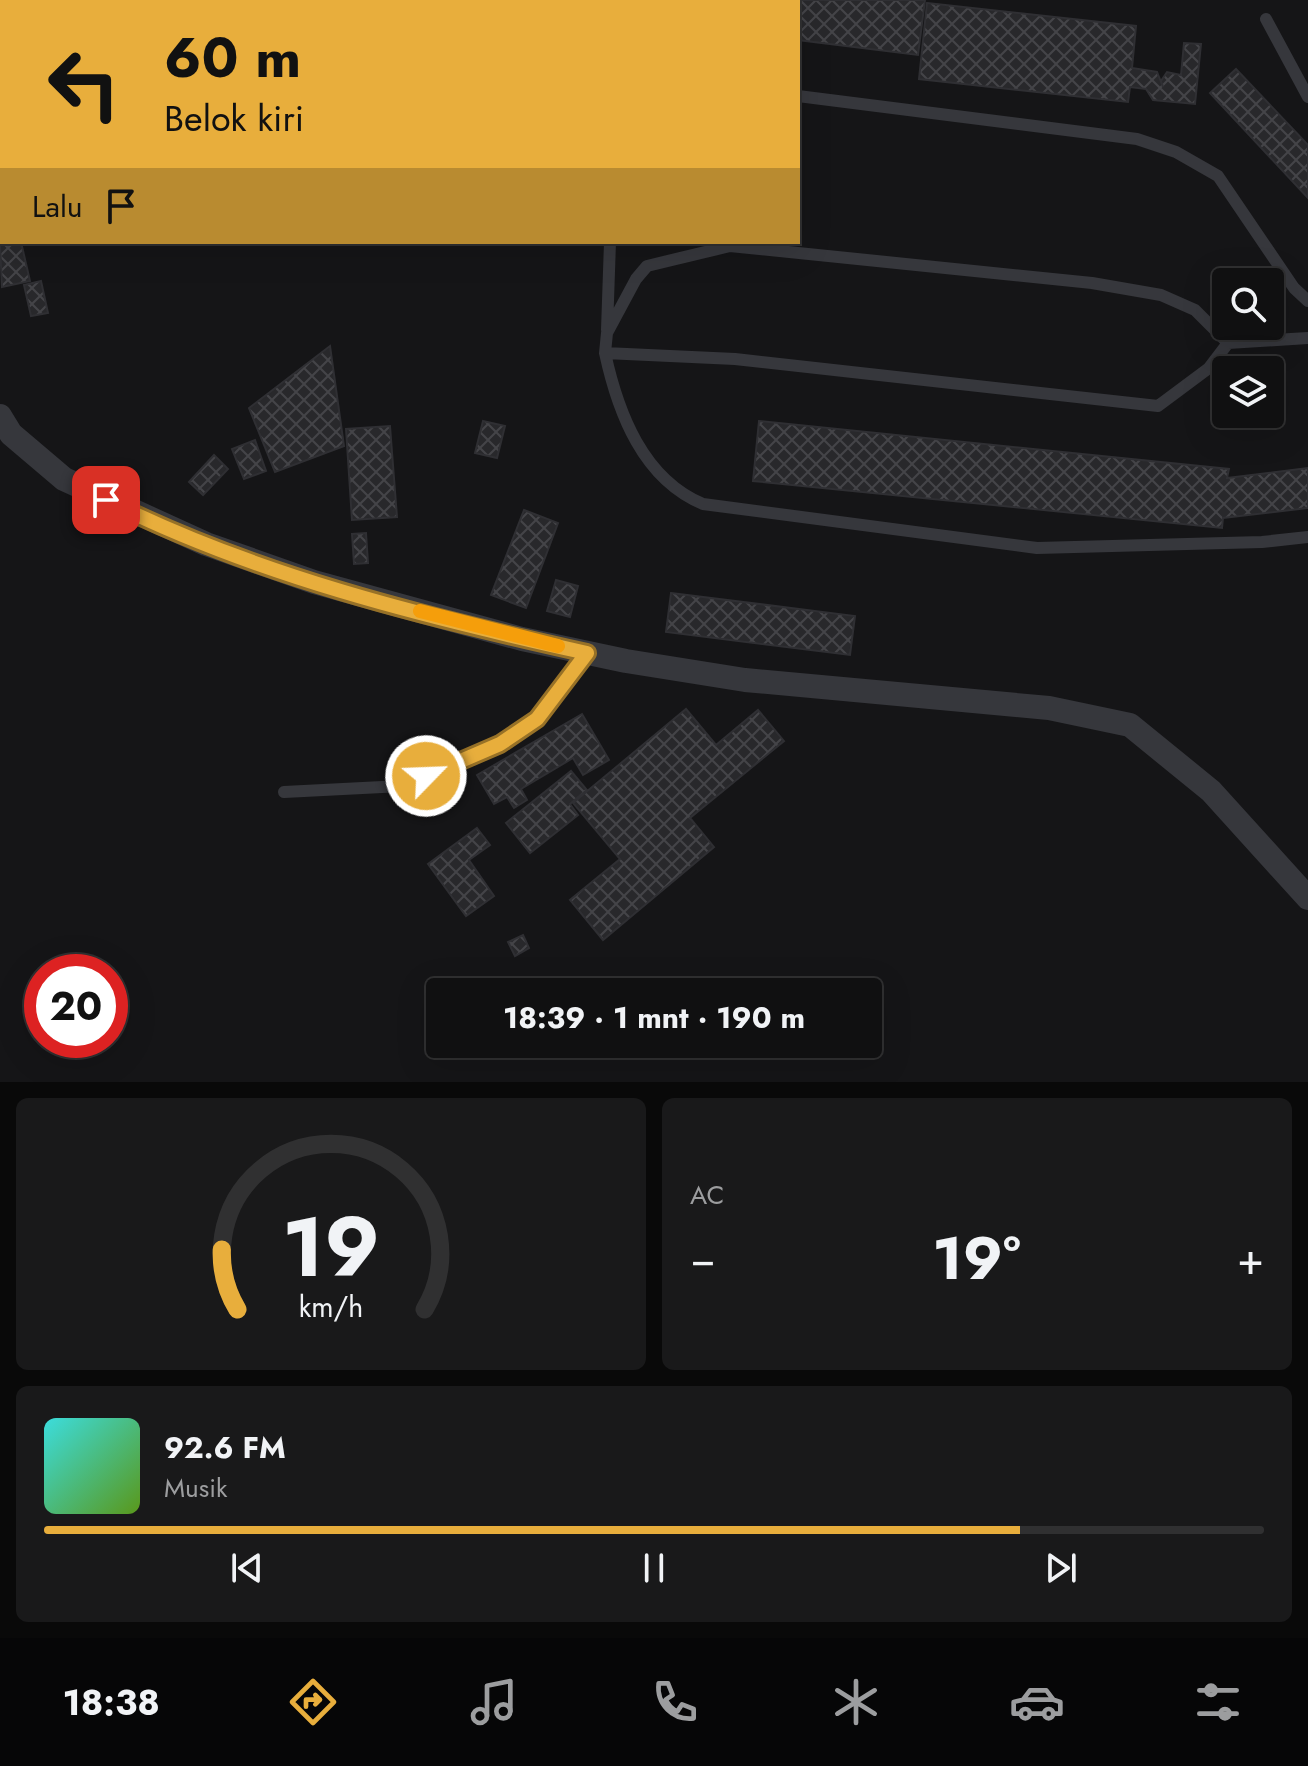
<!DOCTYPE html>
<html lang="id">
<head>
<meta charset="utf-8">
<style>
	:root { --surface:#101011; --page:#19191a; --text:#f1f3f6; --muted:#9c9d9f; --line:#303031; --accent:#e8ae3c }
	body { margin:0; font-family:Jost,sans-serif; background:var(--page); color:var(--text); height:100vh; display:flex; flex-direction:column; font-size:30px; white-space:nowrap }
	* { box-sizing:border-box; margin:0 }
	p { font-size:26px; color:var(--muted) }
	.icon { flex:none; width:44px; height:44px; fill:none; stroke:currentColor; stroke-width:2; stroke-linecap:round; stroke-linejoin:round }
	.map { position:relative; height:1082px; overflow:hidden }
	.drawer { display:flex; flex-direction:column; gap:16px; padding:16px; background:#090909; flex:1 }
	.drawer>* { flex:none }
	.banner { position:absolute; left:0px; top:0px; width:800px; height:244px; box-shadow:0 8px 32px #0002,0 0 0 2px var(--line); background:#e8ae3c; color:#111; overflow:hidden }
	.buttons { position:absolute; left:1212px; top:268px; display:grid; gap:16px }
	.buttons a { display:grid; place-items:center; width:72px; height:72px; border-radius:8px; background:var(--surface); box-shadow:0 8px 32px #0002,0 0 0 2px var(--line); font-size:40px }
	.speed { position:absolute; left:24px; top:954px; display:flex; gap:16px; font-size:40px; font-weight:700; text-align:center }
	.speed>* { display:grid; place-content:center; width:104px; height:104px; border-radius:50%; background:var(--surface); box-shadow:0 8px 32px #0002,0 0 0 2px var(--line); line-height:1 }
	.speed .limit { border:12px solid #d22; background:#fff; color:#111 }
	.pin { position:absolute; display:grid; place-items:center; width:68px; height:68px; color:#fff; margin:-34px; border-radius:16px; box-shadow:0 4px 12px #0006 }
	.me { position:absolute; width:88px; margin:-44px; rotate:66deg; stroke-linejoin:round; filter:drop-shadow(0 0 6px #0008) }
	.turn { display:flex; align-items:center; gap:28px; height:168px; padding:0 32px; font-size:36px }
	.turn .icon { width:104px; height:104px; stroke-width:2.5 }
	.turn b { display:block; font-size:56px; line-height:68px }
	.then { display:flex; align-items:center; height:76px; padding:0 32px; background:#0003; gap:16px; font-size:30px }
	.big { font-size:60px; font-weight:700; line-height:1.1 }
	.drawer .card { flex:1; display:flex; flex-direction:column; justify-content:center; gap:12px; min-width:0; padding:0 28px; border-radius:12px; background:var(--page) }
	.drawer .dial { align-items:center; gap:0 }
	.dial svg { height:208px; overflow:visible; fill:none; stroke:var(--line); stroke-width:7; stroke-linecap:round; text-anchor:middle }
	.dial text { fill:var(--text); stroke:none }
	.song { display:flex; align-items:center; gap:24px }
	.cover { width:96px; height:96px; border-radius:12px; background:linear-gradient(135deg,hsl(180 70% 55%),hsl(90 70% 35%)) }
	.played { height:8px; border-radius:4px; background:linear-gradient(90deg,var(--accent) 80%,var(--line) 80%) }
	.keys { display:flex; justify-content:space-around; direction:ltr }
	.heat { display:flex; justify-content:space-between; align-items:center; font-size:44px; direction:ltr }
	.drawer .tiles { flex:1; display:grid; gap:16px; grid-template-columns:1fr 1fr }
	.card:last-child { grid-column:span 2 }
	.trip { position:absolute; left:426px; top:978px; width:456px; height:80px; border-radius:8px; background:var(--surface); box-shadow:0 8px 32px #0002,0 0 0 2px var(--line); font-weight:700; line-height:80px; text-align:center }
	.tabs { display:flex; height:128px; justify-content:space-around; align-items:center; background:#060607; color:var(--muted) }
	.tabs .icon { width:56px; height:56px }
	.tabs .on { color:var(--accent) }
	.tabs b { font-size:36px; color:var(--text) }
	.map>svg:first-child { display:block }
	.building { fill:url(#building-cross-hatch); stroke:#2f2f33; stroke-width:2 }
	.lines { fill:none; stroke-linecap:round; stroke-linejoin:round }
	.lane { stroke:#36373c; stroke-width:12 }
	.street { stroke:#36373c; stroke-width:24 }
	.route-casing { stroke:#977127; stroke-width:20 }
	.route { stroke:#e8ae3c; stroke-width:14 }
	.slow { stroke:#f59e0b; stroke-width:14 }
</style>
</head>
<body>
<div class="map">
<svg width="1308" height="1082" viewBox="0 0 1308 1082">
	<defs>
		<pattern id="building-cross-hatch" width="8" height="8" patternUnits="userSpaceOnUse" patternTransform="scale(2)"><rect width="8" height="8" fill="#28282b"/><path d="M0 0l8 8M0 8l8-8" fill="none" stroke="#444448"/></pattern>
	</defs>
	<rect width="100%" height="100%" fill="#151517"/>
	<path class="building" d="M719,0H925L918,55L798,40V2Z
		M927,3L1136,26L1132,68L1157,72L1163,87L1161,81L1167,72L1181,75L1184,43L1201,44L1195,104L1153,100L1146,89L1130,87L1128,102L919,79Z
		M1236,69L1308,145V198L1210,93Z
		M21,242L30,281L2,287L0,245Z
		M41,281L48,313L31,316L24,285Z
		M330,346L344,446L275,472L249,408Z
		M483,421L505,426L497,458L475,453Z
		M759,421L1229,469L1227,478L1308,468V508L1223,518L1222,528L753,481Z
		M390,426L397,517L352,520L346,429Z
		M255,440L266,471L244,479L232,449Z
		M214,455L228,469L203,495L189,482Z
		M524,510L558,523L526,608L491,595Z
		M366,533L368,563L354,564L352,534Z
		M556,580L578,586L570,617L547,611Z
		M671,593L855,616L850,655L666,632Z
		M686,709L716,745L758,710L784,741L690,818L714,847L603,940L570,900L620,859L573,803Z
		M582,714L609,760L583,775L573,758L521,789L527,800L514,808L507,797L494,804L477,775Z
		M571,771L587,790L570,804L578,815L530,853L506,823Z
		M477,828L490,845L469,860L494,896L466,916L428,864Z
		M523,935L529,948L515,956L508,942Z"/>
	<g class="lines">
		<path class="lane" d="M1266,19L1308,97
			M798,96L1137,139L1176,152L1218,176L1294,288L1308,301
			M607,330L610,242
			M1228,343L1209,368L1158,406L735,359L605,353L607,333L636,279L647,266L730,246L1092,283L1161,295L1195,310L1228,343L1308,338
			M605,353C618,413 643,479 703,504L1037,548L1262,542L1308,537
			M284,792L402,786L500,744L550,706L587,653"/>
		<path class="street" d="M0,416L11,434L64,479L206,544L314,582L522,639L626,661L745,680L1049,708L1130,725L1211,791L1308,898"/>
	</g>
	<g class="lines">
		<g class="route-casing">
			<path id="route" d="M106,500C255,575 424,617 587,653L537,719L500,744L426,776"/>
		</g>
		<use href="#route" class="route"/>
		<path class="slow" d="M420,611L558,646"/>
	</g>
</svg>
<div class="buttons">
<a><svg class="icon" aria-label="search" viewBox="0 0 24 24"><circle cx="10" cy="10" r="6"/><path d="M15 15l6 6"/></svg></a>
<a><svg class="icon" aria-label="layers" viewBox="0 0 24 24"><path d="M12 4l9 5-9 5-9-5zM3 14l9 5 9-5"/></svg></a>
</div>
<div class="speed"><div class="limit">20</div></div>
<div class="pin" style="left:106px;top:500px;background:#d93025"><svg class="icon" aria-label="arrive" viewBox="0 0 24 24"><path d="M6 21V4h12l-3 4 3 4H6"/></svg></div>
<svg class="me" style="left:426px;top:776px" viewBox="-20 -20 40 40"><circle r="17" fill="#e8ae3c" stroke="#fff" stroke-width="3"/><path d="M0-11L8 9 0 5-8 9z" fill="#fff"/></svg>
<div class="trip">18:39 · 1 mnt · 190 m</div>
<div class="banner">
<div class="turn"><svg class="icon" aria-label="left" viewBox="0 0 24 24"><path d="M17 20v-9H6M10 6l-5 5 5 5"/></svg><div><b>60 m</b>Belok kiri</div></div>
<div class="then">Lalu<svg class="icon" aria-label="arrive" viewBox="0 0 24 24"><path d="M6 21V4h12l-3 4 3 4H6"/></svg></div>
</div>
</div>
<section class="drawer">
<div class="tiles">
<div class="card dial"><svg viewBox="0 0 100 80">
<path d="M14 69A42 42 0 1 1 86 69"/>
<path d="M14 69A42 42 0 0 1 8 46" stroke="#e8ae3c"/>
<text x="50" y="56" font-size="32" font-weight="700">19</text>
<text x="50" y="72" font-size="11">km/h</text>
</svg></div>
<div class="card"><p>AC</p>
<div class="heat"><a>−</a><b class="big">19°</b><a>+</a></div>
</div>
<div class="card">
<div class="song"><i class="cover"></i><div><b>92.6 FM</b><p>Musik</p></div></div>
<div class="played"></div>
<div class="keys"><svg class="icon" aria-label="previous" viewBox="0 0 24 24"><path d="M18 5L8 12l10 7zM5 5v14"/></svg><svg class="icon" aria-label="pause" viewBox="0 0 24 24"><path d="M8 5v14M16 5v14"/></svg><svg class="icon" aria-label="next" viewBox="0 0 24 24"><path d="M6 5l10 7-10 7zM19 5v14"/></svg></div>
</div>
</div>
</section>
<nav class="tabs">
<b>18:38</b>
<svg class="icon on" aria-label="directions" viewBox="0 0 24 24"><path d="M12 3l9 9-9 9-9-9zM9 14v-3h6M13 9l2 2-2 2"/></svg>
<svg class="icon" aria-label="music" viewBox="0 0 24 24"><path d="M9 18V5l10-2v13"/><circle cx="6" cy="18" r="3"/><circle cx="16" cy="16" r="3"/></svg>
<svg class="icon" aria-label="phone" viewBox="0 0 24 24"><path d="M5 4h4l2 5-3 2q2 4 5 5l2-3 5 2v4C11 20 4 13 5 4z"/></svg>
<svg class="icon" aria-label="climate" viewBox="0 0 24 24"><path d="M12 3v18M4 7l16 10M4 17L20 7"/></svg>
<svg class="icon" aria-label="car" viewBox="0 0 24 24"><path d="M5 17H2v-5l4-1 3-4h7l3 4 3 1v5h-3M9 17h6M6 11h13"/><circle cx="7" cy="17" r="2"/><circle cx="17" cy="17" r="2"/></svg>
<svg class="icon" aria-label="filters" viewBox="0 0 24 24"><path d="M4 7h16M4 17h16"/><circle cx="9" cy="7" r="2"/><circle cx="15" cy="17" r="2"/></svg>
</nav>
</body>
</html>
